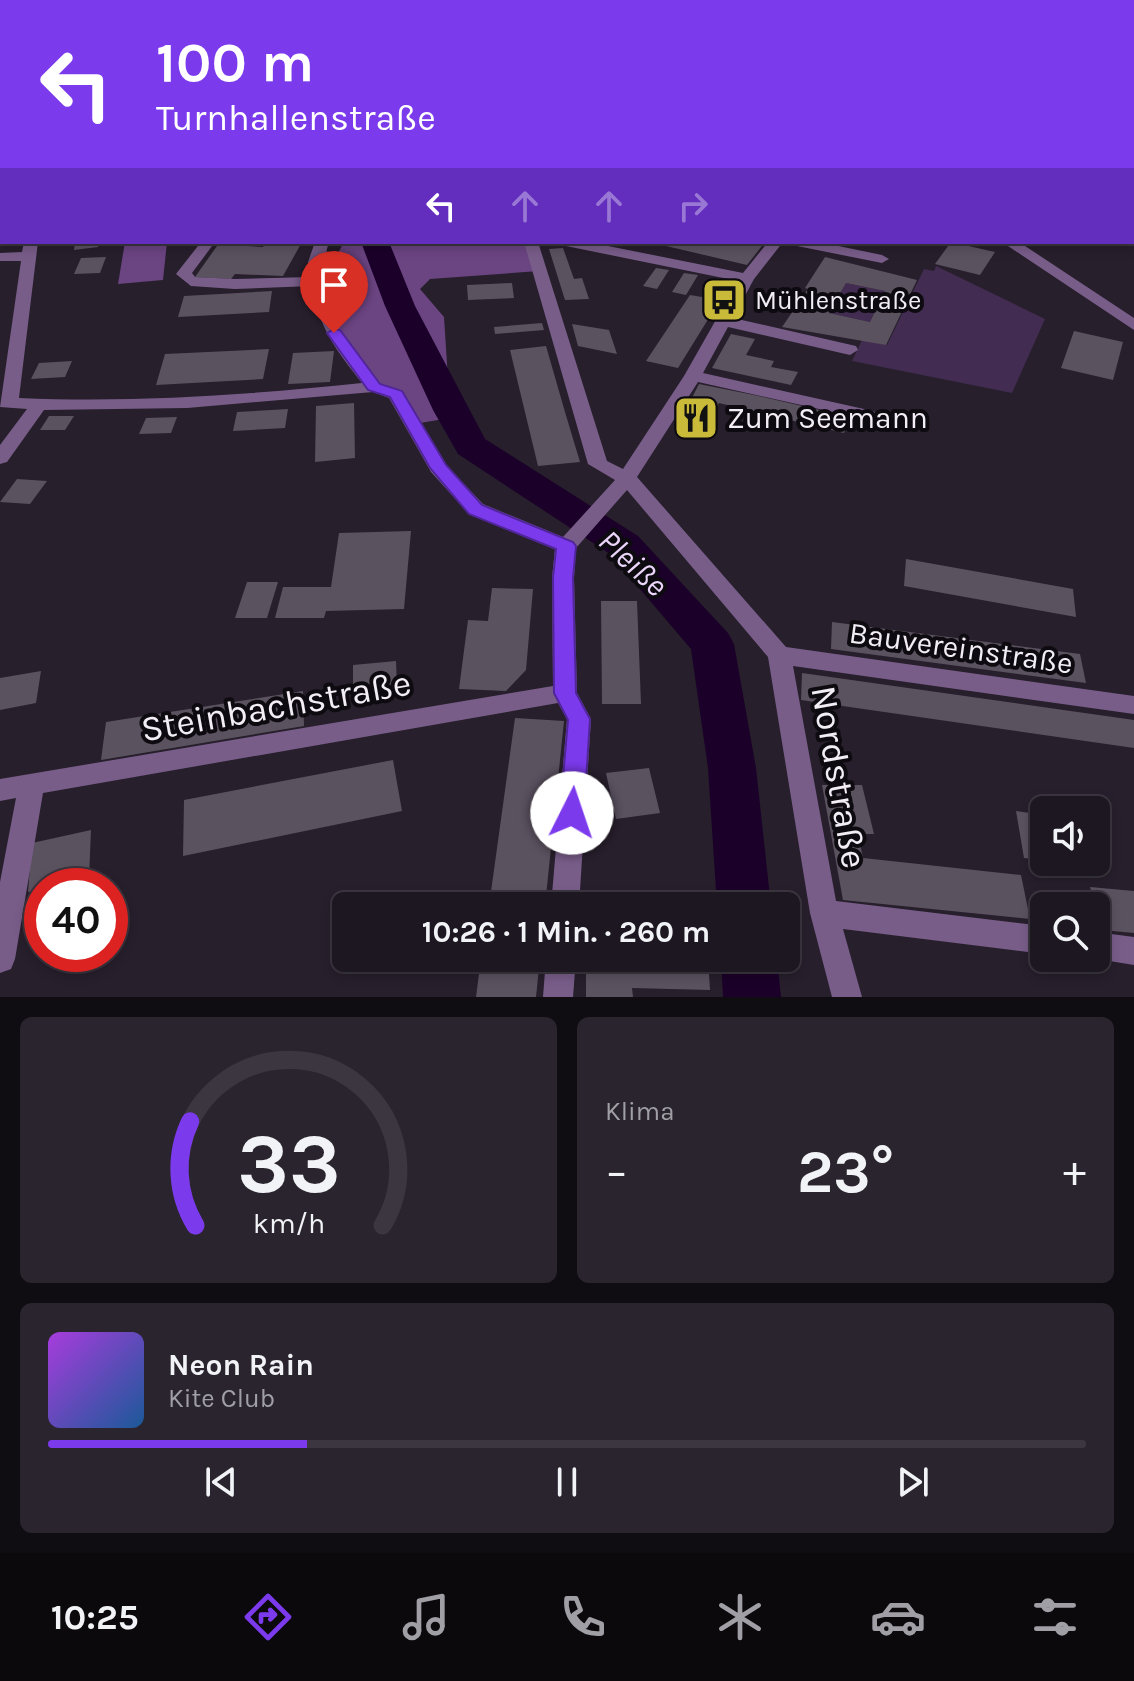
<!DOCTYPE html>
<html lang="de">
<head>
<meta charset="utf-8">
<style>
	:root { --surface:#1d1721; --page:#2a242e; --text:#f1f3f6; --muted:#a09fa5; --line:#3b363f; --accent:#7c3aed }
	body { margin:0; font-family:Karla,sans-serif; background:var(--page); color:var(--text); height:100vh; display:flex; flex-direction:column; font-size:30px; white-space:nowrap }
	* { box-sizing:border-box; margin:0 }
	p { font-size:26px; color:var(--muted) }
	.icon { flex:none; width:44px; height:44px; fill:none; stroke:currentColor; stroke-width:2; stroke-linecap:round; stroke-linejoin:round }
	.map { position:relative; height:997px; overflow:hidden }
	.side { display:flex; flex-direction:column; gap:20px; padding:20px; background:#100d12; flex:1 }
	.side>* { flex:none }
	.top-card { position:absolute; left:0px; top:0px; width:1134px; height:244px; box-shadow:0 4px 12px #0003,0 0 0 2px var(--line); background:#7c3aed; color:#fff; overflow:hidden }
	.fabs { position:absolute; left:1030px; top:796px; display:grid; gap:16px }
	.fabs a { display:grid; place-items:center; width:80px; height:80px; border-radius:12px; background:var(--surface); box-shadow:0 4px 12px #0003,0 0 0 2px var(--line); font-size:40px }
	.speed { position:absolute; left:24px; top:868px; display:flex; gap:16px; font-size:40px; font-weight:700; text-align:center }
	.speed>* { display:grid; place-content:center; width:104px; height:104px; border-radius:50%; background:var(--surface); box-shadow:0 4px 12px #0003,0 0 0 2px var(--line); line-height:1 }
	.speed .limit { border:12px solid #d22; background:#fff; color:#111 }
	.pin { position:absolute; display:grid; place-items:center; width:68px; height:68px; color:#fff; margin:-82px -34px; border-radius:50% 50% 50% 0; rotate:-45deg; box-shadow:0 0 8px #0007 }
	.pin .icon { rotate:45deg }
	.me { position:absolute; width:88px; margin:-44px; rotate:4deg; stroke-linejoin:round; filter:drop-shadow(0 0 6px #0008) }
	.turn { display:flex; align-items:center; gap:28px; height:168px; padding:0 24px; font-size:36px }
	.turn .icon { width:104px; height:104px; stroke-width:2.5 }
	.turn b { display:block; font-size:56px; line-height:68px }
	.lanes { display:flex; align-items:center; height:76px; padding:0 24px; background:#0003; justify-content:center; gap:40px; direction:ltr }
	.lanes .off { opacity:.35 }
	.big { font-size:60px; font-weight:700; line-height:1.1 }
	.side .card { flex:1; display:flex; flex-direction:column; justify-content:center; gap:12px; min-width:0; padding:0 28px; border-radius:12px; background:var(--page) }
	.side .dial { align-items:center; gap:0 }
	.dial svg { height:208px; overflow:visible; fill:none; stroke:var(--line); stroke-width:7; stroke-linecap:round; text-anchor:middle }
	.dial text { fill:var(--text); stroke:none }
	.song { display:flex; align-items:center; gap:24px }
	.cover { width:96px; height:96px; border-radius:12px; background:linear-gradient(135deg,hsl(280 70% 55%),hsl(210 70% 35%)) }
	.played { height:8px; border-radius:4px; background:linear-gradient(90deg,var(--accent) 25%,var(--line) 25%) }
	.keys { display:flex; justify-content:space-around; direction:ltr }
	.heat { display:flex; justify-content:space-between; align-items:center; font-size:44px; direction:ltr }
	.side .tiles { flex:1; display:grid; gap:20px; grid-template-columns:1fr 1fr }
	.card:last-child { grid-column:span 2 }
	.trip { position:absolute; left:332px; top:892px; width:468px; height:80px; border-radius:12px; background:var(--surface); box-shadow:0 4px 12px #0003,0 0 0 2px var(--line); font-weight:700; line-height:80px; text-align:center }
	.dock { display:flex; height:128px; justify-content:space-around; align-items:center; background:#0c090d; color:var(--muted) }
	.dock .icon { width:56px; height:56px }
	.dock .active { color:var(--accent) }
	.dock b { font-size:36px; color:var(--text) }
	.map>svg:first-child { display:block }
	.green { fill:#432c51 }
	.forest { fill:#6b4482 }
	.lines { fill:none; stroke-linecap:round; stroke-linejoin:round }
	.river { fill:#1b0029; fill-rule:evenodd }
	.building { fill:#5b5260; fill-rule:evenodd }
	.minor { fill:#785d89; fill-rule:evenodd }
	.major { fill:#d096f3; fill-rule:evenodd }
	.route { fill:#7c3aed; stroke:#51269a; stroke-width:2 }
	.labels { text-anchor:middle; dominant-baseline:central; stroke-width:8; stroke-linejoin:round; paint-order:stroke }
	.far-poi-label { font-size:26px; fill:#f3edf6; stroke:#0e0b10; text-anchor:start }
	.poi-label { font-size:30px; fill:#f3edf6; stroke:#0e0b10; text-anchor:start }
	.street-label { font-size:30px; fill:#f3edf6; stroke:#0e0b10 }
	.water-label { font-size:32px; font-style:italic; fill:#ebd5fa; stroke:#0e0b10 }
	.near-street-label { font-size:36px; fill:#f3edf6; stroke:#0e0b10 }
</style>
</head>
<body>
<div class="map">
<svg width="1134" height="997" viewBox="0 0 1134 997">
	<rect width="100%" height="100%" fill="#271f2c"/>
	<path class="green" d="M936,266L1045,319L1012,393L852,361L862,340L887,345L924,269L934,271Z
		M846,283L885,291L870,322L829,313Z"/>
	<path class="forest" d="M125,242H167L163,280L118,284Z
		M344,242L531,243L539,271L430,279L420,289L444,317L450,410L456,417L414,424L396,394L374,387L324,310L335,259Z"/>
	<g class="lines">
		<path class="river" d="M1134,30V42L1132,43V31Z
			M361,242H389L415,306L485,439L638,536L728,633L734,644L756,768L771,906H717L708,768L691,649L610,554L458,454L433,410L385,306Z
			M721,958H777L781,997H723Z"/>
	</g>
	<path class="building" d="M75,242H98V247L74,250Z
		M213,242H250L247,246L263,247L266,242H302L283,276L235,274L231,279L195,277L217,246H210Z
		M649,242H765L747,265Z
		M951,242L995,252L980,275L935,264Z
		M563,248L574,279L582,278L589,299L565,300L549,249Z
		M106,257L100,273L74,274L81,258Z
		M825,257L917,280L886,345L782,327L808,289L805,288ZM846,283L885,291L870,322L829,313Z
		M656,268L669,270L657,289L643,286Z
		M684,273L698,275L686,295L672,292Z
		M717,278L731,281L720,297L706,294Z
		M512,283L514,298L468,300L467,285Z
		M272,291L269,312L178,317L184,296Z
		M690,295L720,300L678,368L646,361Z
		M542,323L544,330L495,334L494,327Z
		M572,324L609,330L617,354L578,346Z
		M1074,331L1123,342L1113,380L1061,368Z
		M731,334L755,339L746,355L774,361L771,367L798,372L791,385L712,368Z
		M546,346L565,412L580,462L538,466L510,350Z
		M269,349L263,379L156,385L165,354Z
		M334,351L330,382L288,384L293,353Z
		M72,361L65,377L31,379L39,363Z
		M699,384L754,395L850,417L844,433L719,403L706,429L679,423Z
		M354,403L355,458L315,462L316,406Z
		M288,409L285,428L233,431L237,412Z
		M49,416H74L65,430H40Z
		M177,417L171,433L139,434L146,418Z
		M17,479L47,481L30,504L0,502Z
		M411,531L404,609L326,611L324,618H275L283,587H331L339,533Z
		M906,559L1073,589L1076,617L904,586Z
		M247,582H278L267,618H235Z
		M492,588L533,589L526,670L506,691L459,689L468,620L488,621Z
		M601,601H637L641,704H602Z
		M832,622L1080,654L1086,683L831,649Z
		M396,661L397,686L353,690V665Z
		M41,671L36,703L0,710V678Z
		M802,673L1134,720V748L801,700Z
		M303,691L304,726L101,760L106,722Z
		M515,718L564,721L545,906H489Z
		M393,760L402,811L183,856L184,800Z
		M649,768L660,813L616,819L606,773Z
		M822,785H862L874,834H858L863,858L1021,875L1030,919L843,900Z
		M1016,811L1044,815V860L1024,858Z
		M91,830L89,878L42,886V889L28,892L32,843Z
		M1090,887L1134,891V933L1102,930Z
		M481,958H540L536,997H476Z
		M586,958H708L710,990L632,988L633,997H586Z"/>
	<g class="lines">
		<path class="minor" d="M176,0H188L190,2H178Z
			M241,0H278L239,2Z
			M556,0H621L623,2H554Z
			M643,0H669L641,2Z
			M867,0H877L866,2Z
			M1024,0H1034L1022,2Z
			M1134,14V20L1132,21V15Z
			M2,26V32L0,33V27Z
			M1132,42H1134V48H1132Z
			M1132,70H1134V76H1132Z
			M0,109L2,110V118L0,117Z
			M0,139H2V147H0Z
			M1132,139H1134V147H1132Z
			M1132,173H1134V181H1132Z
			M1132,196H1134V206H1132Z
			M24,242H38L19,398C133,403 248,395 362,383C336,350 319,328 312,286L235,289L191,286L176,274L201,242H215L192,273L195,277L235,279L310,277L308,262L315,242H329C314,286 343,352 379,382C385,386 395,388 402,390L446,465L483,504L563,537L615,480L588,464L524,242H538L607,461L623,469L684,376L738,281L566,246L559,242H588L743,273L768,242H783L754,279L733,318L856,346L858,350L850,355L728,327L703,373L873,411L882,416L873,421L698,382L637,477L786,647L1134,696V714L793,666L836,901L1044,926V954L843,929L862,997H832L810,913L768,657L627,490L576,548L574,578L577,693L591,719L579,906H551L567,719L558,703L43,793L15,959L11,969L0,973V882L16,798L0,801V779L553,686L552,578L555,549L469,514L431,472L389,398L373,392L187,408L44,410L7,462L0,464V445L27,409L0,407L21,261H0V253L22,252Z
			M790,242H819L882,255L889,259L882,263L797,246Z
			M1002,242H1019L1134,318V330Z
			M1096,932L1134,937V965L1091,958H1096Z
			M546,958H576L573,997H543Z"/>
		<path class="major" d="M956,0H966L967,2H957Z
			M1132,91H1134V97H1132Z"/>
	</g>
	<path class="route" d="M334,329L340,330L380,384L402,391L446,465L482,505L573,542L576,546L573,578L576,693L590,719L584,813L581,820L572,823L564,820L560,813L568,720L554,693L553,578L556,549L469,514L430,468L390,397L368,390L327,333Z"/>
	<defs>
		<g id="bus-square" transform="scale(2.3)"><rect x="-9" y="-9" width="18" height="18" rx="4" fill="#caba3a" stroke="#0e0b10"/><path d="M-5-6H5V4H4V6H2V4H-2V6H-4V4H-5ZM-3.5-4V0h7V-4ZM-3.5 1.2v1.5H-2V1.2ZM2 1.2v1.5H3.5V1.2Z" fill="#111"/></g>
		<g id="restaurant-square" transform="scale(2.3)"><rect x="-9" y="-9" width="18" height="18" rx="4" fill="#caba3a" stroke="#0e0b10"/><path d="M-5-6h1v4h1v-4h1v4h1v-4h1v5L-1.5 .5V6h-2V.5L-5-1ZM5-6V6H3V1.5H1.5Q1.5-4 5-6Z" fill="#111"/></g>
	</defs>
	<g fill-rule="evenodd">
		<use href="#bus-square" x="724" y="300"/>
		<use href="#restaurant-square" x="696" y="418"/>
	</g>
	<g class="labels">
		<g class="far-poi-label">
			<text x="755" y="300">Mühlenstraße</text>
		</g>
		<g class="poi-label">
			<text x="727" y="418">Zum Seemann</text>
		</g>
		<g class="street-label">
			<text transform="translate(961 648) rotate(8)">Bauvereinstraße</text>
		</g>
		<g class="water-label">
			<text transform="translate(633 563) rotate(43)">Pleiße</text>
		</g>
		<g class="near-street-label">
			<text transform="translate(276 706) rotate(-10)">Steinbachstraße</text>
			<text transform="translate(839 777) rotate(80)">Nordstraße</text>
		</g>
	</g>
</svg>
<div class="fabs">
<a><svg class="icon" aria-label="sound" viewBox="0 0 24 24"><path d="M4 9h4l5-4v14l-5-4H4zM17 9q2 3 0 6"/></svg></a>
<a><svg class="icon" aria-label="search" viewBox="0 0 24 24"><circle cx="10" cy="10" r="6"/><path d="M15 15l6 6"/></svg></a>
</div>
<div class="speed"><div class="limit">40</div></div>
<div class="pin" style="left:334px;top:333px;background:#d93025"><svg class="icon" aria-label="arrive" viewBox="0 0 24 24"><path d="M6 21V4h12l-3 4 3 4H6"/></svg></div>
<svg class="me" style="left:572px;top:813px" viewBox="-20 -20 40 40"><circle r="19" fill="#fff"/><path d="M0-13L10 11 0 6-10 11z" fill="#7c3aed"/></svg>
<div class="trip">10:26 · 1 Min. · 260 m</div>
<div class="top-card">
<div class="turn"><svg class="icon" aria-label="left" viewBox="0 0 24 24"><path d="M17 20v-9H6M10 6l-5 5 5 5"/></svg><div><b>100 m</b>Turnhallenstraße</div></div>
<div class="lanes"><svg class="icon" aria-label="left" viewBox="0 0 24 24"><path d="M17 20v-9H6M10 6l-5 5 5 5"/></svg><svg class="icon off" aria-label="ahead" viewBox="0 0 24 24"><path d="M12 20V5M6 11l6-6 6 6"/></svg><svg class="icon off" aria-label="ahead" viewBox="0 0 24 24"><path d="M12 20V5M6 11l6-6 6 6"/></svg><svg class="icon off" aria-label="right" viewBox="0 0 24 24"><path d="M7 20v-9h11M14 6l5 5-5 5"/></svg></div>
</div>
</div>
<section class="side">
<div class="tiles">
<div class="card dial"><svg viewBox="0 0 100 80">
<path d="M14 69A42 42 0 1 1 86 69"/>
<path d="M14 69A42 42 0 0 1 12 29" stroke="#7c3aed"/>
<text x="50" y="56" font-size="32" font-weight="700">33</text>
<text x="50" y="72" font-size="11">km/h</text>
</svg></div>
<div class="card"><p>Klima</p>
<div class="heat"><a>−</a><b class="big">23°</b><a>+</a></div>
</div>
<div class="card">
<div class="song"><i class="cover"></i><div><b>Neon Rain</b><p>Kite Club</p></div></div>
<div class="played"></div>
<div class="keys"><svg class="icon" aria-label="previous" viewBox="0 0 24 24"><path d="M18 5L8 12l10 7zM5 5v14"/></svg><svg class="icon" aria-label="pause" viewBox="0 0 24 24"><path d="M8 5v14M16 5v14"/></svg><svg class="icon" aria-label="next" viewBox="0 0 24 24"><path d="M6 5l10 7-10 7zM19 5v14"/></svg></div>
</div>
</div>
</section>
<nav class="dock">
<b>10:25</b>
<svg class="icon active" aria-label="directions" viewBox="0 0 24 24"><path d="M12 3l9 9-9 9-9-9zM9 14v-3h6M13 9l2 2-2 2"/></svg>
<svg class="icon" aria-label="music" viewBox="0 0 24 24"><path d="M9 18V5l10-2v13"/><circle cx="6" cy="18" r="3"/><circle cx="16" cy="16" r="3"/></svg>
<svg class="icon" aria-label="phone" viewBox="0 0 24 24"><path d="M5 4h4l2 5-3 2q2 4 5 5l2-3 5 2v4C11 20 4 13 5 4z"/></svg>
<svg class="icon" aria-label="climate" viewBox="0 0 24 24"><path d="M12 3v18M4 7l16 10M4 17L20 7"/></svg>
<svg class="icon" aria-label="car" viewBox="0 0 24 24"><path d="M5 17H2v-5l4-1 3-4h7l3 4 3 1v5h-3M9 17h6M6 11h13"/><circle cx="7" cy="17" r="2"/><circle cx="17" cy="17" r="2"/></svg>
<svg class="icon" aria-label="filters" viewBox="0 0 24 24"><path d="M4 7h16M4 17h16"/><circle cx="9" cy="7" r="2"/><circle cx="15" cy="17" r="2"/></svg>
</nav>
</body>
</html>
